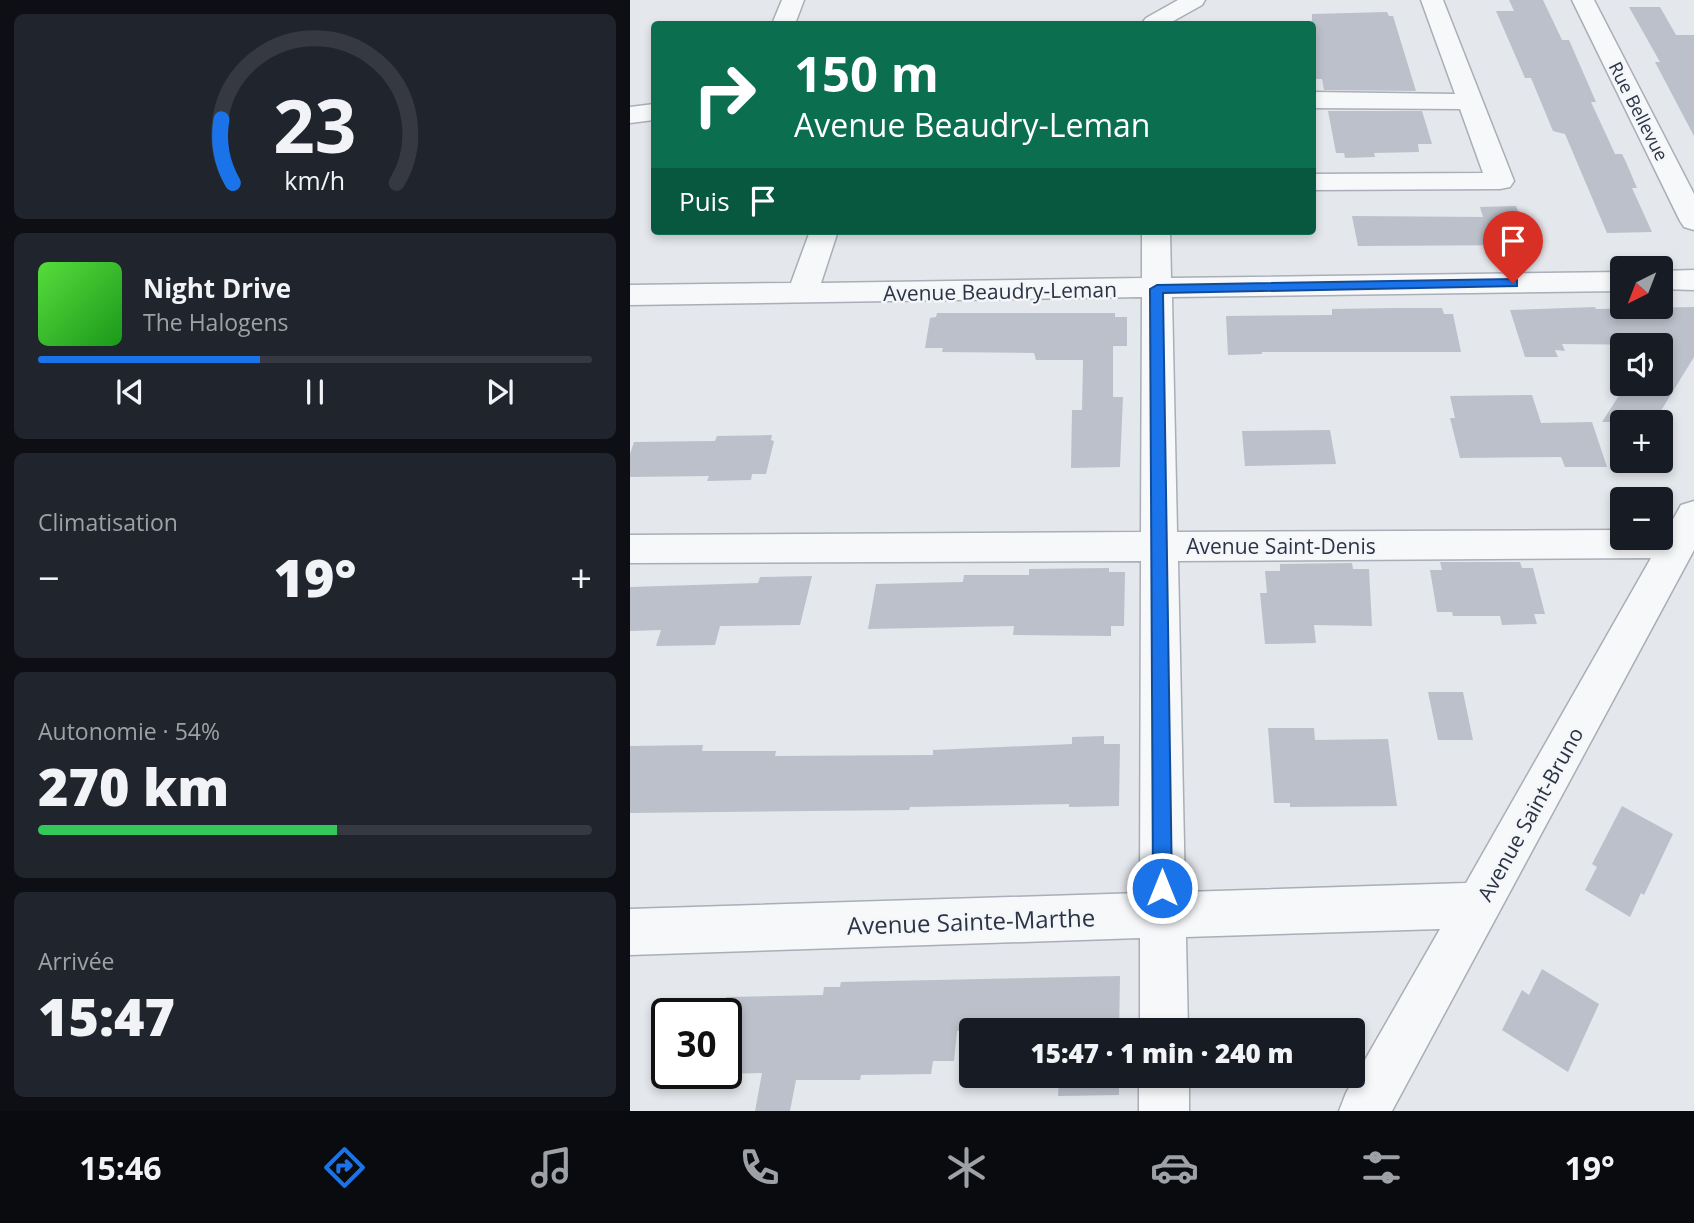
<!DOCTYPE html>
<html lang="fr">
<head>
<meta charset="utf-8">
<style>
	:root { --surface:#171b24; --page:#20242c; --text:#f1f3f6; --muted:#9ea1a6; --line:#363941; --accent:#1a73e8 }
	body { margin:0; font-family:"Open Sans",sans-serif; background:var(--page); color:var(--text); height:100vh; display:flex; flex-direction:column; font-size:26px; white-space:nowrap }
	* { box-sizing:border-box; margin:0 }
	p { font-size:23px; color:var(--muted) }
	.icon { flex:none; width:38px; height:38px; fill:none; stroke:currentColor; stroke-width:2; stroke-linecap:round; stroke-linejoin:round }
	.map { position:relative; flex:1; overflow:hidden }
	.details { display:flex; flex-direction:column; gap:14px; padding:14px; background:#0d0f14; width:630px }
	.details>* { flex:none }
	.hud { position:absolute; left:21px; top:21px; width:665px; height:214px; border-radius:7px; box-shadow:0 4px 10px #0003; background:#0b6e4f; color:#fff; overflow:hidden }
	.needle { width:46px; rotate:222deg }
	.buttons { position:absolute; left:980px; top:256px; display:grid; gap:14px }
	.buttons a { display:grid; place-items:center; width:63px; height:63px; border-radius:7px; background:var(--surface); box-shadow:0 4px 10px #0003; font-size:35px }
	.speed { position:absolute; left:21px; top:998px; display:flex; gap:14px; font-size:35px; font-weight:700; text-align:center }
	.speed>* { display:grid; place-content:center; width:91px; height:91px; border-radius:50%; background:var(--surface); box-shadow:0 4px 10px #0003; line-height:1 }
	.speed .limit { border:4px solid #111; border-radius:10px; background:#fff; color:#111 }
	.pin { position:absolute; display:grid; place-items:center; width:60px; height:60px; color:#fff; margin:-72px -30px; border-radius:50% 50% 50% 0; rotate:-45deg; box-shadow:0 0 7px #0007 }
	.pin .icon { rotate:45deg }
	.me { position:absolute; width:77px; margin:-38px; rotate:0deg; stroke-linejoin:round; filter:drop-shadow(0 0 5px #0008) }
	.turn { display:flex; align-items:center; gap:24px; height:147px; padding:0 28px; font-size:32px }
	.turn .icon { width:91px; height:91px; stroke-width:2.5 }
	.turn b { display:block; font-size:49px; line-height:60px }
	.then { display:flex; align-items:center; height:66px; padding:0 28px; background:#0003; gap:14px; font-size:26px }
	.big { font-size:52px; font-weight:800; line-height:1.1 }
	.details .widget { flex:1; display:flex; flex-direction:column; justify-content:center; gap:10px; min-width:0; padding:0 24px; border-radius:10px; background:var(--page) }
	.details .dial { align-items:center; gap:0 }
	.dial svg { height:182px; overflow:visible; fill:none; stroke:var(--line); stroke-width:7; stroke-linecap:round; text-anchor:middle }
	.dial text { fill:var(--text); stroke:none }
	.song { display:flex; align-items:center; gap:21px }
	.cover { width:84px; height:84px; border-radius:10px; background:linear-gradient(135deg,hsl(110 70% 55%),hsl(120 70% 35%)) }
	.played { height:7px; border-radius:4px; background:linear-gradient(90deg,var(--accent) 40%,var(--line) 40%) }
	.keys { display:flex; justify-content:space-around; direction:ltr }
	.heat { display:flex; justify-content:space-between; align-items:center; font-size:38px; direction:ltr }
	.charge { height:10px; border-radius:5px; background:linear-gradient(90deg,#34c759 54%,var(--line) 0) }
	.trip { position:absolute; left:329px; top:1018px; width:406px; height:70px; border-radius:7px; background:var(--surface); box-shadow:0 4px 10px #0003; font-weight:800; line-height:70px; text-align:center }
	.dock { display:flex; height:112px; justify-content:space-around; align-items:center; background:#090b0e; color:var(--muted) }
	.dock .icon { width:49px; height:49px }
	.dock .current { color:var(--accent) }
	.dock b { font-size:32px; color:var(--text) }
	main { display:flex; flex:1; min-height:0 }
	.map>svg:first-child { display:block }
	.building { fill:#bbc0ca }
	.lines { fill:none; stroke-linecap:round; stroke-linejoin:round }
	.minor-casing { stroke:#a9aeb7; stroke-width:3 }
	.minor { fill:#f7f8fa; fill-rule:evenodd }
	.route { fill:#1a73e8; stroke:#114b97; stroke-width:2 }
	.labels { text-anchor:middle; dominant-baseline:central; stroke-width:5; stroke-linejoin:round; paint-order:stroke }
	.far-street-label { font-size:18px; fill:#2b3445; stroke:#f4f6f9 }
	.street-label { font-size:21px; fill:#2b3445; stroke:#f4f6f9 }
	.near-street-label { font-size:24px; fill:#2b3445; stroke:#f4f6f9 }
</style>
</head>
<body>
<main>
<section class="details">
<div class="widget dial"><svg viewBox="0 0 100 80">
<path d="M14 69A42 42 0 1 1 86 69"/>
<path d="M14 69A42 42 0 0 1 9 41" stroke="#1a73e8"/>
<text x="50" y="56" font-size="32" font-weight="700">23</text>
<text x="50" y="72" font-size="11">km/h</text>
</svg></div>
<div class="widget">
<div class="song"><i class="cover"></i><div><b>Night Drive</b><p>The Halogens</p></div></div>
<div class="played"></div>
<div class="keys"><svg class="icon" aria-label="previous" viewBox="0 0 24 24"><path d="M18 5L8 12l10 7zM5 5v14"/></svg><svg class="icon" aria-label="pause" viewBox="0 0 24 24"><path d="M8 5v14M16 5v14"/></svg><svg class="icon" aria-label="next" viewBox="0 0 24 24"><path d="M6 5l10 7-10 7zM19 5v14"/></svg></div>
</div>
<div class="widget"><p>Climatisation</p>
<div class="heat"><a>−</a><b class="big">19°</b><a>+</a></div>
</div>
<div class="widget"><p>Autonomie · 54%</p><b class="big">270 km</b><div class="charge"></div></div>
<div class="widget"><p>Arrivée</p><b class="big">15:47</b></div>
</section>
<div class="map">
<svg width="1064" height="1111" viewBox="0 0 1064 1111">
	<rect width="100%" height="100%" fill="#e4e7ec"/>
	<path class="building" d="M879,0H913L932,40H939L966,102H961L985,154H992L996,162L1007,188H1002L1022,232L977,233L935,134L923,131L901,78H895L866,11H884Z
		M999,7H1030L1046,35H1064V136L1025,62H1030Z
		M757,12L759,16H763L786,91L694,90L692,79H682V14Z
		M698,111H792L802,144H788L789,152L744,153L745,157L715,158L714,153H706Z
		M886,206L901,245L728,246L722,216L853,217L850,207Z
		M965,307L966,309L1064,307V357L1024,422H972L997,383H1031V345L932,344L935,351L925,350L928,357H895L880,310Z
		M762,308H812L814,314H823L831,352H632V354L598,355L596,316L702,315V309Z
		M307,313H485V317H497V346H483V397H493L490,467L441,468L442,410H452L453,360H406L404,353L312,352L313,348H295L300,318L306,317Z
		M902,395L911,423L962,422L977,467H935L931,457L830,458L820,418H825L820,396Z
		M700,430L706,464L615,466L612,431Z
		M142,435L141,440L144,441L136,474H122L121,480L77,481L79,476L0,477V454L4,442L85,441L87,436Z
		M810,562H890L892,568H903L915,614H904L907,624L872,625L870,616H823L822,612H807L800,570H812Z
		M722,563L723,569H739L742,626L684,625L686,643L635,644L630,593H637L635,571H650V564Z
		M479,568V572H495L494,626H481V636L383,635L384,626L238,629L246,584L333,582L334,575H399V569Z
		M182,576L170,625L90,626L85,645L26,646L31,630L0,631V587L128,583L130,577Z
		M798,692H833L843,740H808Z
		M638,728H684L685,740L758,739L767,806L660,807V803H644Z
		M474,736V744H490L489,806L439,807V804L280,807L279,810L0,813V746L73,745L72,751H146L145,756L303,755V750L442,744V737Z
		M992,806L1043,834L1014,895L1011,893L1000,917L955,890L967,867L962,864Z
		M912,969L969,1004L938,1072L872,1030L892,990L899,995Z
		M490,976L489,1031H327L324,1061H303L301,1074L231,1075L230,1080H166L160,1111H125L132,1073L96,1074V997L193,995L194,987H210L211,982Z
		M429,1076H489V1095L428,1096Z"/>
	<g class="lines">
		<g class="minor-casing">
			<path id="minor" d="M152,0H174L165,24H142Z
				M548,0H575L572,5L538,24L512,23L516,18Z
				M791,0H813L884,181L880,187L870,189L682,190V174L853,173L830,109L682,108V92L825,94Z
				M942,0H964L1064,194V230L1054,227L1050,221Z
				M24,104V120L0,123V107Z
				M180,231H208L191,283L512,278V231H540L541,278L992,272V291L542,297L547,532L992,530V537H1031V530H1037L1051,505L1064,501V550L762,1111H709L716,1093L810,929L556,937L558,1031H510V938L0,955V909L510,893L511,561L0,563V535L511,532L512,297L0,305V285L161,283ZM1021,558L836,883L555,892L548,561Z
				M1064,270V290L1031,289V271Z
				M509,1076H559V1111H509Z"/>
		</g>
		<use href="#minor" class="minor"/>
	</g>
	<path class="route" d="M883,279L887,280V286L533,293L542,888L539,895L532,898L525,895L523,888L520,289L527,285Z"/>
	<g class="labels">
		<g class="far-street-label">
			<text transform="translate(1009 111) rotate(63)">Rue Bellevue</text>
		</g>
		<g class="street-label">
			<text transform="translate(370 291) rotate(-1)">Avenue Beaudry-Leman</text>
			<text x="651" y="546">Avenue Saint-Denis</text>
			<text transform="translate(900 814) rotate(-61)">Avenue Saint-Bruno</text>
		</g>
		<g class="near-street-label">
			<text transform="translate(341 921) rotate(-2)">Avenue Sainte-Marthe</text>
		</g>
	</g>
</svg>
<div class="buttons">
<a><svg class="needle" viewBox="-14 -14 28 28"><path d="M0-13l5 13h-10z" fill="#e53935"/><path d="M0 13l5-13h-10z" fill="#9ea1a6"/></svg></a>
<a><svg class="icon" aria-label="sound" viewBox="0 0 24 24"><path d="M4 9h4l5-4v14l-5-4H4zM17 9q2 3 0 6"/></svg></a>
<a>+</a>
<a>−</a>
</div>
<div class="speed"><div class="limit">30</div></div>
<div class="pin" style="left:883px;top:283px;background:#d93025"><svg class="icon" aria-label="arrive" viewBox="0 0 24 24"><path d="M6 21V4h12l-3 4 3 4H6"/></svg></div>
<svg class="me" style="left:532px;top:888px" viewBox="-20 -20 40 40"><circle r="17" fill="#1a73e8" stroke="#fff" stroke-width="3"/><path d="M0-11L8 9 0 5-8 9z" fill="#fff"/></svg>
<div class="trip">15:47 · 1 min · 240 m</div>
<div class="hud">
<div class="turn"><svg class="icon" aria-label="right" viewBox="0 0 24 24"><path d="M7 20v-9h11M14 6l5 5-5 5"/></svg><div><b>150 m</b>Avenue Beaudry-Leman</div></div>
<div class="then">Puis<svg class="icon" aria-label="arrive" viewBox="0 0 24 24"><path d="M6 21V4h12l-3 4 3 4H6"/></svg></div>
</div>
</div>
</main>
<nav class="dock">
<b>15:46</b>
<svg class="icon current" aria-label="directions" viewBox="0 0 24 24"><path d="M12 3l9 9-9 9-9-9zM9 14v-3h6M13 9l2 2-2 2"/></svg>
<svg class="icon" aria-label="music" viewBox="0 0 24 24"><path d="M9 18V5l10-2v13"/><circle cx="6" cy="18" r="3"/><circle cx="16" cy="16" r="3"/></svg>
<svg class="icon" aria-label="phone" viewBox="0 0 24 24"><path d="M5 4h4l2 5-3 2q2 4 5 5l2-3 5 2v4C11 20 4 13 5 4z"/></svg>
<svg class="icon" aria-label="climate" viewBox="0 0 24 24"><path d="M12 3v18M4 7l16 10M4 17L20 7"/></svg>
<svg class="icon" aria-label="car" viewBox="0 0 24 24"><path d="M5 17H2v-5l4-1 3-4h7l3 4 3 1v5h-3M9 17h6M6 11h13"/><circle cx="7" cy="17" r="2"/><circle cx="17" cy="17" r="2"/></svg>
<svg class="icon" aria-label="filters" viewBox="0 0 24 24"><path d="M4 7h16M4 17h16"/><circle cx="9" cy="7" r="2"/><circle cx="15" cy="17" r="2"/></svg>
<b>19°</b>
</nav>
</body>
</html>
